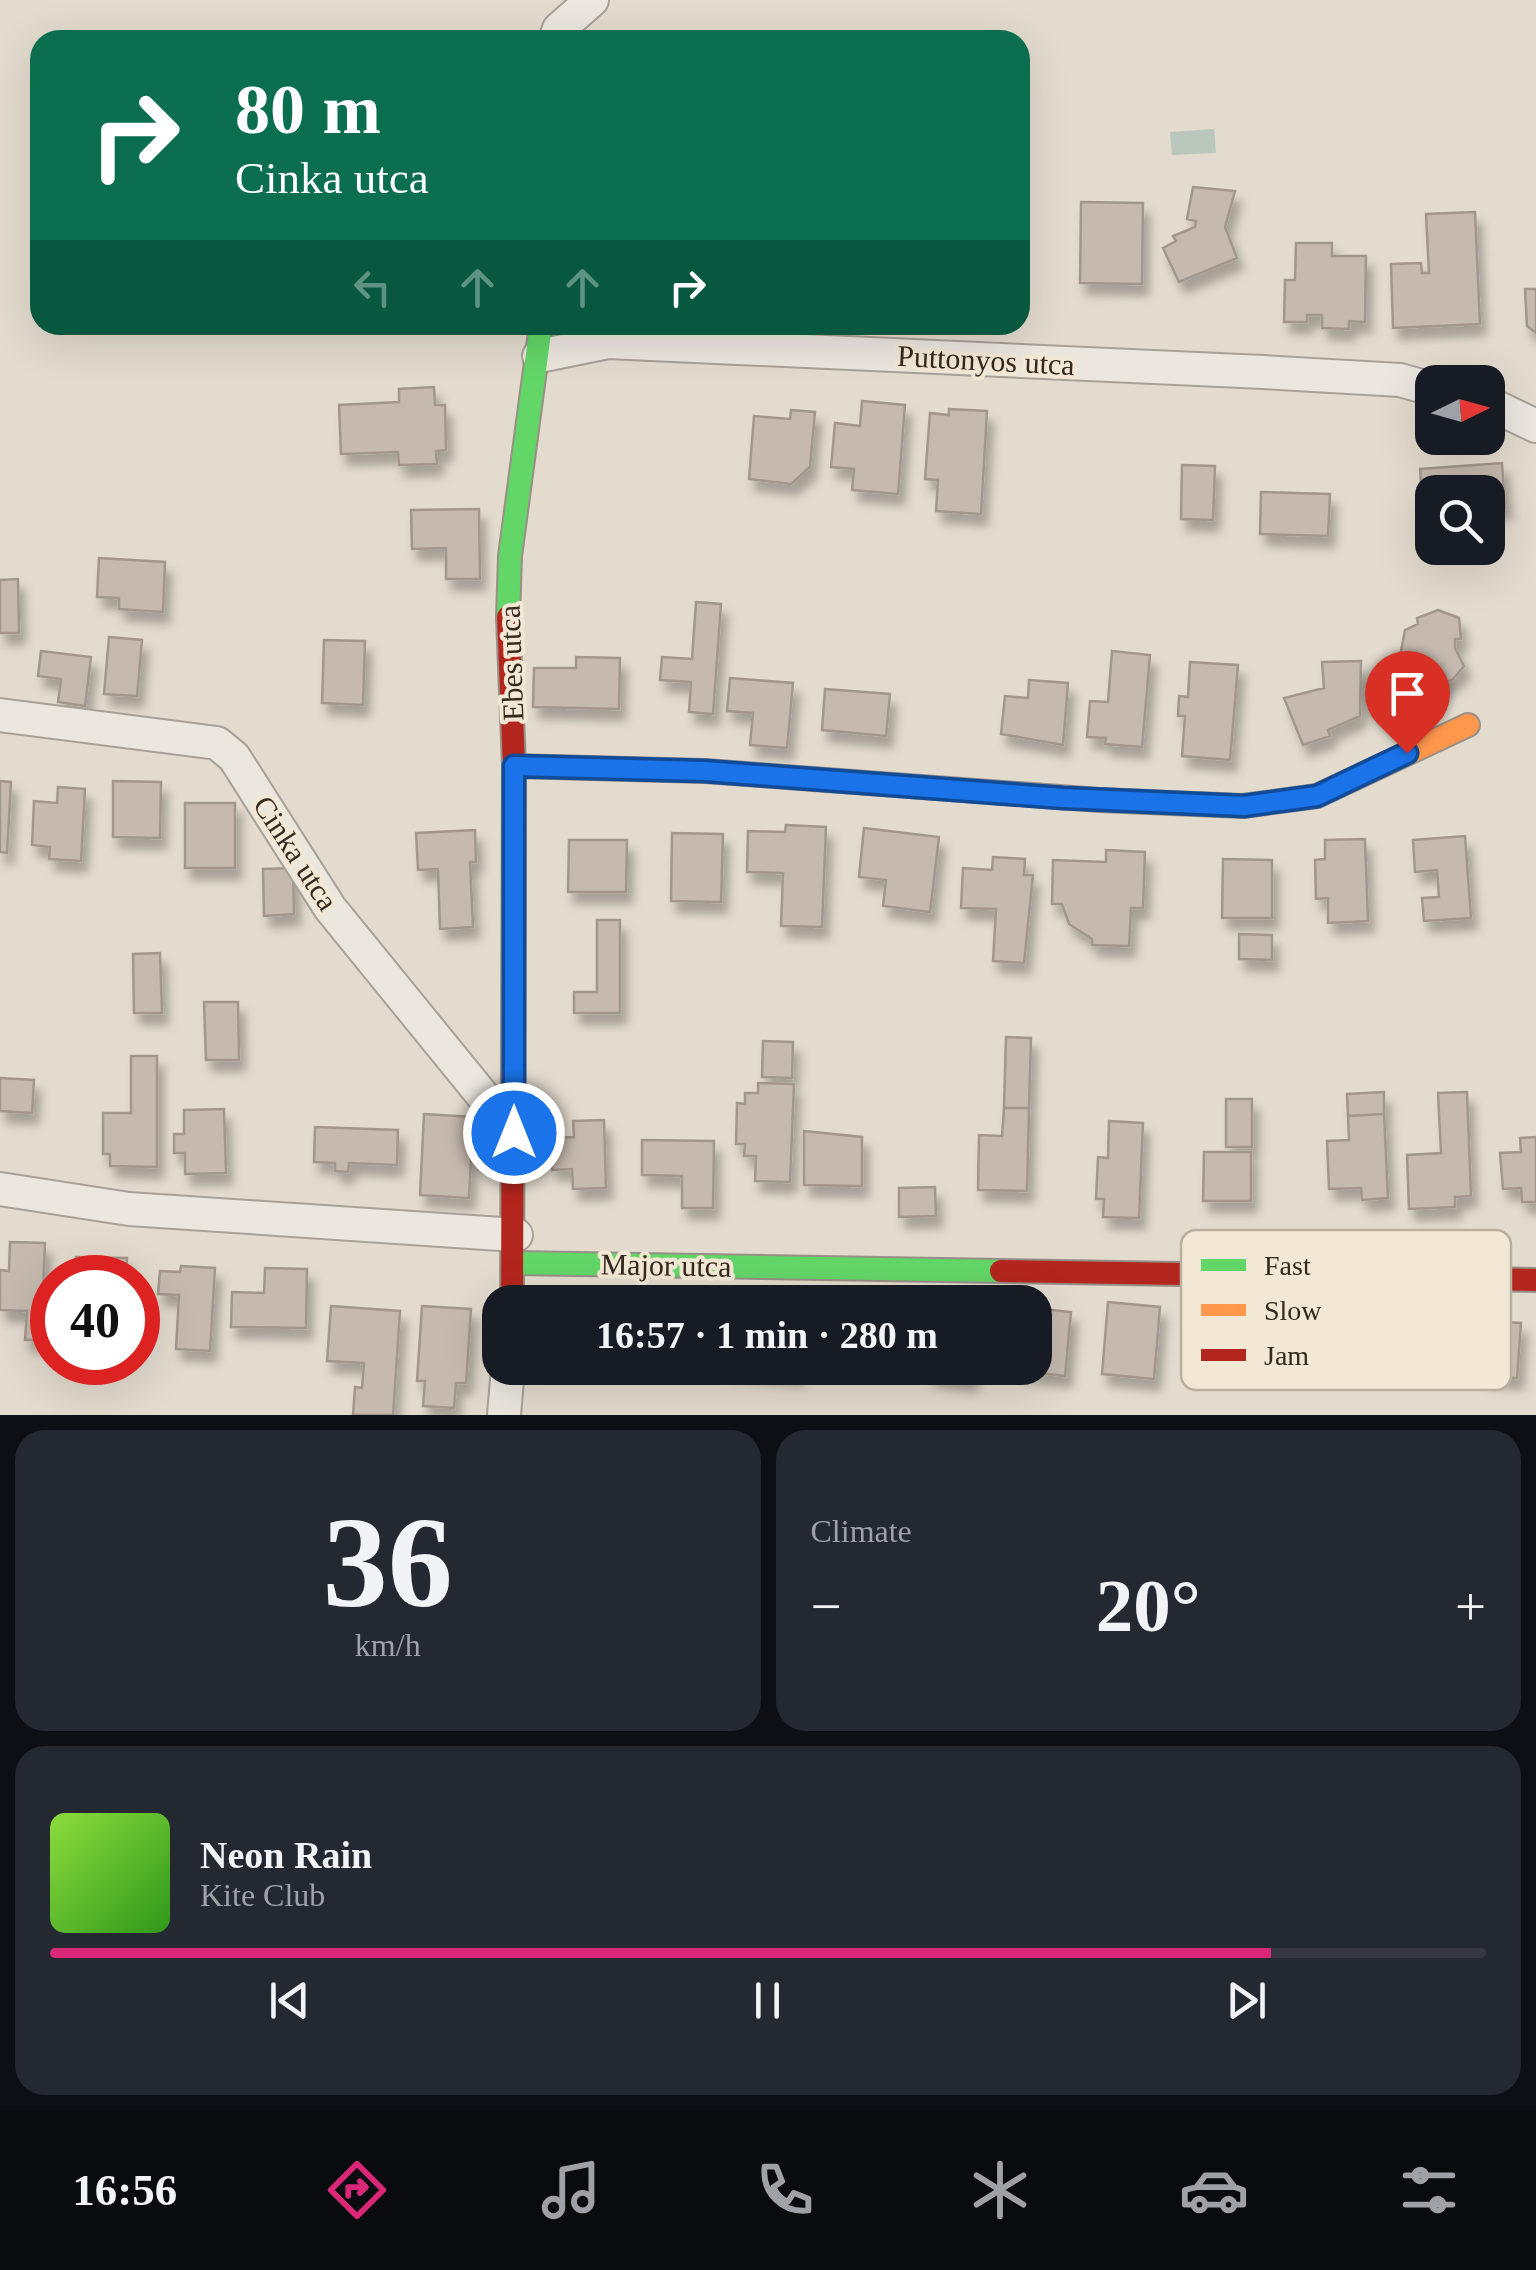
<!DOCTYPE html>
<html lang="en">
<head>
<meta charset="utf-8">
<style>
	:root { --surface:#171b24; --page:#242831; --text:#f1f3f6; --muted:#9ea1a6; --line:#363941; --accent:#db2777 }
	body { margin:0; font-family:"Times New Roman",serif; background:var(--page); color:var(--text); height:100vh; display:flex; flex-direction:column; font-size:38px; white-space:nowrap }
	* { box-sizing:border-box; margin:0 }
	p { font-size:32px; color:var(--muted) }
	.icon { flex:none; width:55px; height:55px; fill:none; stroke:currentColor; stroke-width:2; stroke-linecap:round; stroke-linejoin:round }
	.map { position:relative; height:1415px; overflow:hidden }
	.panel { display:flex; flex-direction:column; gap:15px; padding:15px; background:#0d0f14; flex:1 }
	.panel>* { flex:none }
	.guide { position:absolute; left:30px; top:30px; width:1000px; height:305px; border-radius:30px; box-shadow:0 10px 40px #0002; background:#0b6e4f; color:#fff; overflow:hidden }
	.needle { width:65px; rotate:85deg }
	.controls { position:absolute; left:1415px; top:365px; display:grid; gap:20px }
	.controls a { display:grid; place-items:center; width:90px; height:90px; border-radius:20px; background:var(--surface); box-shadow:0 10px 40px #0002; font-size:50px }
	.speed { position:absolute; left:30px; top:1255px; display:flex; gap:20px; font-size:50px; font-weight:700; text-align:center }
	.speed>* { display:grid; place-content:center; width:130px; height:130px; border-radius:50%; background:var(--surface); box-shadow:0 10px 40px #0002; line-height:1 }
	.speed .limit { border:15px solid #d22; background:#fff; color:#111 }
	.pin { position:absolute; display:grid; place-items:center; width:85px; height:85px; color:#fff; margin:-102px -42px; border-radius:50% 50% 50% 0; rotate:-45deg; box-shadow:0 0 10px #0007 }
	.pin .icon { rotate:45deg }
	.me { position:absolute; width:110px; margin:-55px; rotate:0deg; stroke-linejoin:round; filter:drop-shadow(0 0 8px #0008) }
	.turn { display:flex; align-items:center; gap:35px; height:210px; padding:0 40px; font-size:45px }
	.turn .icon { width:130px; height:130px; stroke-width:2.5 }
	.turn b { display:block; font-size:70px; line-height:85px }
	.lanes { display:flex; align-items:center; height:95px; padding:0 40px; background:#0003; justify-content:center; gap:50px; direction:ltr }
	.lanes .off { opacity:.35 }
	.big { font-size:75px; font-weight:600; line-height:1.1 }
	.panel .card { flex:1; display:flex; flex-direction:column; justify-content:center; gap:15px; min-width:0; padding:0 35px; border-radius:30px; background:var(--page) }
	.panel .dial { align-items:center; gap:0 }
	.dial b { font-size:130px; line-height:1 }
	.song { display:flex; align-items:center; gap:30px }
	.cover { width:120px; height:120px; border-radius:15px; background:linear-gradient(135deg,hsl(90 70% 55%),hsl(110 70% 35%)) }
	.played { height:10px; border-radius:5px; background:linear-gradient(90deg,var(--accent) 85%,var(--line) 85%) }
	.keys { display:flex; justify-content:space-around; direction:ltr }
	.heat { display:flex; justify-content:space-between; align-items:center; font-size:55px; direction:ltr }
	.panel .tiles { flex:1; display:grid; gap:15px; grid-template-columns:1fr 1fr }
	.card:last-child { grid-column:span 2 }
	.trip { position:absolute; left:482px; top:1285px; width:570px; height:100px; border-radius:30px; background:var(--surface); box-shadow:0 10px 40px #0002; font-weight:600; line-height:100px; text-align:center }
	.tab-bar { display:flex; height:160px; justify-content:space-around; align-items:center; background:#090b0e; color:var(--muted) }
	.tab-bar .icon { width:70px; height:70px }
	.tab-bar .selected { color:var(--accent) }
	.tab-bar b { font-size:45px; color:var(--text) }
	.map>svg:first-child { display:block }
	.water { fill:#b9c7bd }
	.building { fill:#c6baaf; stroke:#a3978d; stroke-width:2.5; filter:url(#shadow) }
	.lines { fill:none; stroke-linecap:round; stroke-linejoin:round }
	.street-casing { stroke:#a8a197; stroke-width:36 }
	.fast-casing { stroke:#989087; stroke-width:26 }
	.slow-casing { stroke:#989087; stroke-width:26 }
	.jam-casing { stroke:#989087; stroke-width:26 }
	.street { stroke:#ebe7df; stroke-width:32 }
	.fast { stroke:#63d668; stroke-width:22 }
	.slow { stroke:#ff974d; stroke-width:22 }
	.jam { stroke:#b3261e; stroke-width:22 }
	.route-casing { stroke:#114b97; stroke-width:25 }
	.route { stroke:#1a73e8; stroke-width:18 }
	.labels { text-anchor:middle; dominant-baseline:central; stroke-width:8; stroke-linejoin:round; paint-order:stroke }
	.street-label { font-size:30px; fill:#36291f; stroke:#f3e8d5 }
	.key { fill:#f3e8d5; stroke:#baaf9e; stroke-width:2.5 }
	.key-label { font-size:28px; fill:#36291f }
</style>
</head>
<body>
<div class="map">
<svg width="1536" height="1415" viewBox="0 0 1536 1415">
	<defs>
		<filter id="shadow"><feDropShadow dx="6" dy="11" stdDeviation="5" flood-color="#0004"/></filter>
	</defs>
	<rect width="100%" height="100%" fill="#e3dbce"/>
	<path class="water" d="M1214,129L1216,153L1172,155L1170,132Z"/>
	<path class="building" d="M1193,187L1235,191L1225,227L1237,258L1179,282L1163,248L1176,241L1173,236L1195,227L1196,221L1187,219Z
		M1081,202L1143,203L1142,284L1080,283Z
		M1475,212L1480,324L1393,328L1391,264L1421,263L1422,273H1429L1426,214Z
		M1296,243H1332V256H1366L1365,322L1349,321V329L1322,328V315H1307V322H1284L1285,280H1295Z
		M1525,289H1536V333L1527,326Z
		M434,387L435,405H445L446,450L436,451L437,464L399,465L398,452L341,454L339,405L399,402V389Z
		M862,401L905,405L898,494L852,490L854,469L831,467L835,423L860,426Z
		M949,409L987,411L981,514L936,511L938,480L925,479L930,413L949,415Z
		M791,410L815,412L810,467L791,484L749,479L754,416L790,419Z
		M1502,463L1505,508L1488,509V492H1470V487L1432,492V512L1423,513L1420,469Z
		M1182,465L1215,466L1213,520L1181,519Z
		M1261,492L1330,494L1328,536L1260,534Z
		M479,509L480,579H446V548L412,549L411,510Z
		M99,558L165,562L163,612L119,609V598L97,597Z
		M18,579L19,633H0V580Z
		M696,602L721,604L713,714L689,712L691,682L660,680L662,657L692,659Z
		M1438,610L1459,618L1461,639H1455V648L1464,666L1452,680L1399,702L1384,691L1379,667L1400,656L1405,630L1418,624L1417,618Z
		M109,637L142,640L137,696L104,694Z
		M324,640L365,641L363,705L322,703Z
		M41,651L91,657L85,706L58,702L61,679L38,676Z
		M1112,651L1150,655L1142,747L1105,744L1106,738L1087,737L1090,701L1108,702Z
		M576,657L620,658L619,709L533,707L534,668H576Z
		M1361,661L1360,716L1328,730L1330,736L1303,745L1284,698L1324,688L1322,662Z
		M1190,662L1238,665L1230,760L1182,756L1185,716H1178L1179,696L1188,697Z
		M730,678L793,683L787,748L750,745L753,713L727,711Z
		M1029,680L1068,683L1063,745L1001,734L1005,696L1028,698Z
		M825,689L890,694L886,736L822,730Z
		M0,781L11,782L7,853L0,852Z
		M113,781L161,782L160,838L113,837Z
		M58,787L85,789L81,861L49,859L50,847L32,845L34,801L57,803Z
		M185,803H235V868H185Z
		M786,825L826,827L822,927L781,926L783,873L747,872L748,831L785,832Z
		M864,828L939,837L930,912L883,906L886,880L859,877Z
		M475,830L476,862H470L473,927L440,929L438,869L418,870L416,833Z
		M672,833L723,834L721,902L671,901Z
		M1465,836L1471,918L1424,921L1422,898L1439,897L1437,870L1415,872L1413,840Z
		M1365,839L1368,921L1328,923V898L1316,899L1315,860L1325,859V840Z
		M569,840H627L626,892H568Z
		M1106,850L1145,852L1143,908H1131L1129,946L1092,945V939L1069,924L1062,904H1052L1053,860L1106,862Z
		M993,857L1025,859L1024,875H1033L1024,963L993,961L996,909L961,908L963,868L992,870Z
		M1223,859L1272,860V918H1222Z
		M293,868L294,914L264,916L263,869Z
		M597,920H620V1013H574V992H597Z
		M1239,934L1272,935V960L1239,959Z
		M160,953L162,1013H134L133,954Z
		M204,1002H238L239,1060H206Z
		M1006,1037L1031,1038L1029,1108H1004Z
		M763,1041L793,1042L792,1078L762,1077Z
		M131,1056H157V1167L110,1166V1154H103V1113H131Z
		M0,1078L34,1080L32,1113L0,1111Z
		M758,1083L794,1084L790,1182L755,1181L756,1156H744L745,1144H736L737,1103L745,1104V1093H758Z
		M1384,1092V1114L1348,1116L1347,1094Z
		M1467,1092L1471,1196L1455,1197V1207L1409,1209L1407,1155L1441,1153L1438,1093Z
		M1226,1099H1252V1147H1226Z
		M1004,1108H1029L1027,1191L978,1190L979,1135L1002,1136Z
		M224,1109L226,1173L185,1174V1153H174V1134H184V1110Z
		M424,1114L473,1117L469,1198L420,1195Z
		M1384,1114L1388,1198L1362,1200L1361,1188L1329,1189L1327,1141L1349,1140L1348,1116Z
		M604,1120L606,1188L573,1189L572,1169L552,1170L550,1138L574,1137L573,1121Z
		M1109,1121L1143,1123L1139,1218L1103,1217L1104,1199H1096L1098,1157L1108,1158Z
		M315,1127L398,1130L397,1165L349,1163L348,1172L335,1171V1163L314,1162Z
		M804,1131L862,1137V1186L804,1185Z
		M1536,1137V1202H1522L1521,1188L1503,1189L1500,1153L1521,1152L1520,1138Z
		M642,1140L714,1141L713,1208H682V1176L642,1175Z
		M1204,1152H1251V1201H1203Z
		M935,1187L936,1216L899,1217V1188Z
		M10,1242L45,1243L41,1340H25L27,1311L0,1310V1270L9,1271Z
		M76,1257L127,1258L126,1278H76Z
		M181,1266L215,1268L210,1351L176,1349L179,1295L158,1294L160,1271L180,1272Z
		M265,1268L307,1269L306,1328L231,1327L232,1292L264,1293Z
		M1108,1302L1160,1307L1154,1379L1102,1374Z
		M331,1306L400,1311L393,1415H353L355,1387L362,1388L364,1363L327,1361Z
		M422,1306L471,1309L466,1383H456L454,1408L423,1406L425,1381H417Z
		M1035,1308L1071,1312L1065,1376L1015,1370L1035,1368Z
		M1490,1321L1521,1323L1517,1378L1486,1376Z
		M724,1368H798L797,1374Z
		M931,1368H972L971,1380L930,1375Z"/>
	<g class="lines">
		<g class="street-casing">
			<path id="street" d="M555,40L559,29L592,0
				M539,356L608,342L1263,372L1400,380L1432,389
				M1488,403L1536,426
				M0,715L217,743L234,757L330,908L513,1133
				M0,1189L129,1209L516,1235
				M504,1415L508,1368"/>
		</g>
		<g class="fast-casing">
			<path id="fast" d="M508,617L510,556L541,325
				M515,1263L1001,1271"/>
		</g>
		<g class="slow-casing">
			<path id="slow" d="M1100,800L1243,806L1317,796L1468,725"/>
		</g>
		<g class="jam-casing">
			<path id="jam" d="M508,617L514,766L512,1302
				M514,766L705,771L1100,800
				M1001,1271L1536,1280"/>
		</g>
		<use href="#street" class="street"/>
		<use href="#fast" class="fast"/>
		<use href="#slow" class="slow"/>
		<use href="#jam" class="jam"/>
	</g>
	<g class="lines">
		<g class="route-casing">
			<path id="route" d="M514,1133V766L705,771L1063,798L1244,806L1317,796L1407,753"/>
		</g>
		<use href="#route" class="route"/>
	</g>
	<g class="labels">
		<g class="street-label">
			<text transform="translate(986 360) rotate(3)">Puttonyos utca</text>
			<text transform="translate(511 663) rotate(-92)">Ebes utca</text>
			<text transform="translate(296 853) rotate(57)">Cinka utca</text>
			<text transform="translate(666 1265) rotate(1)">Major utca</text>
		</g>
	</g>
	<rect x="1181" y="1230" width="330" height="160" rx="15" class="key"/>
	<rect x="1201" y="1259" width="45" height="12" fill="#63d668"/>
	<rect x="1201" y="1304" width="45" height="12" fill="#ff974d"/>
	<rect x="1201" y="1349" width="45" height="12" fill="#b3261e"/>
	<g class="key-label">
		<text x="1264" y="1275">Fast</text>
		<text x="1264" y="1320">Slow</text>
		<text x="1264" y="1365">Jam</text>
	</g>
</svg>
<div class="controls">
<a><svg class="needle" viewBox="-14 -14 28 28"><path d="M0-13l5 13h-10z" fill="#e53935"/><path d="M0 13l5-13h-10z" fill="#9ea1a6"/></svg></a>
<a><svg class="icon" aria-label="search" viewBox="0 0 24 24"><circle cx="10" cy="10" r="6"/><path d="M15 15l6 6"/></svg></a>
</div>
<div class="speed"><div class="limit">40</div></div>
<div class="pin" style="left:1407px;top:753px;background:#d93025"><svg class="icon" aria-label="arrive" viewBox="0 0 24 24"><path d="M6 21V4h12l-3 4 3 4H6"/></svg></div>
<svg class="me" style="left:514px;top:1133px" viewBox="-20 -20 40 40"><circle r="17" fill="#1a73e8" stroke="#fff" stroke-width="3"/><path d="M0-11L8 9 0 5-8 9z" fill="#fff"/></svg>
<div class="trip">16:57 · 1 min · 280 m</div>
<div class="guide">
<div class="turn"><svg class="icon" aria-label="right" viewBox="0 0 24 24"><path d="M7 20v-9h11M14 6l5 5-5 5"/></svg><div><b>80 m</b>Cinka utca</div></div>
<div class="lanes"><svg class="icon off" aria-label="left" viewBox="0 0 24 24"><path d="M17 20v-9H6M10 6l-5 5 5 5"/></svg><svg class="icon off" aria-label="ahead" viewBox="0 0 24 24"><path d="M12 20V5M6 11l6-6 6 6"/></svg><svg class="icon off" aria-label="ahead" viewBox="0 0 24 24"><path d="M12 20V5M6 11l6-6 6 6"/></svg><svg class="icon" aria-label="right" viewBox="0 0 24 24"><path d="M7 20v-9h11M14 6l5 5-5 5"/></svg></div>
</div>
</div>
<section class="panel">
<div class="tiles">
<div class="card dial"><b>36</b><p>km/h</p></div>
<div class="card"><p>Climate</p>
<div class="heat"><a>−</a><b class="big">20°</b><a>+</a></div>
</div>
<div class="card">
<div class="song"><i class="cover"></i><div><b>Neon Rain</b><p>Kite Club</p></div></div>
<div class="played"></div>
<div class="keys"><svg class="icon" aria-label="previous" viewBox="0 0 24 24"><path d="M18 5L8 12l10 7zM5 5v14"/></svg><svg class="icon" aria-label="pause" viewBox="0 0 24 24"><path d="M8 5v14M16 5v14"/></svg><svg class="icon" aria-label="next" viewBox="0 0 24 24"><path d="M6 5l10 7-10 7zM19 5v14"/></svg></div>
</div>
</div>
</section>
<nav class="tab-bar">
<b>16:56</b>
<svg class="icon selected" aria-label="directions" viewBox="0 0 24 24"><path d="M12 3l9 9-9 9-9-9zM9 14v-3h6M13 9l2 2-2 2"/></svg>
<svg class="icon" aria-label="music" viewBox="0 0 24 24"><path d="M9 18V5l10-2v13"/><circle cx="6" cy="18" r="3"/><circle cx="16" cy="16" r="3"/></svg>
<svg class="icon" aria-label="phone" viewBox="0 0 24 24"><path d="M5 4h4l2 5-3 2q2 4 5 5l2-3 5 2v4C11 20 4 13 5 4z"/></svg>
<svg class="icon" aria-label="climate" viewBox="0 0 24 24"><path d="M12 3v18M4 7l16 10M4 17L20 7"/></svg>
<svg class="icon" aria-label="car" viewBox="0 0 24 24"><path d="M5 17H2v-5l4-1 3-4h7l3 4 3 1v5h-3M9 17h6M6 11h13"/><circle cx="7" cy="17" r="2"/><circle cx="17" cy="17" r="2"/></svg>
<svg class="icon" aria-label="filters" viewBox="0 0 24 24"><path d="M4 7h16M4 17h16"/><circle cx="9" cy="7" r="2"/><circle cx="15" cy="17" r="2"/></svg>
</nav>
</body>
</html>
